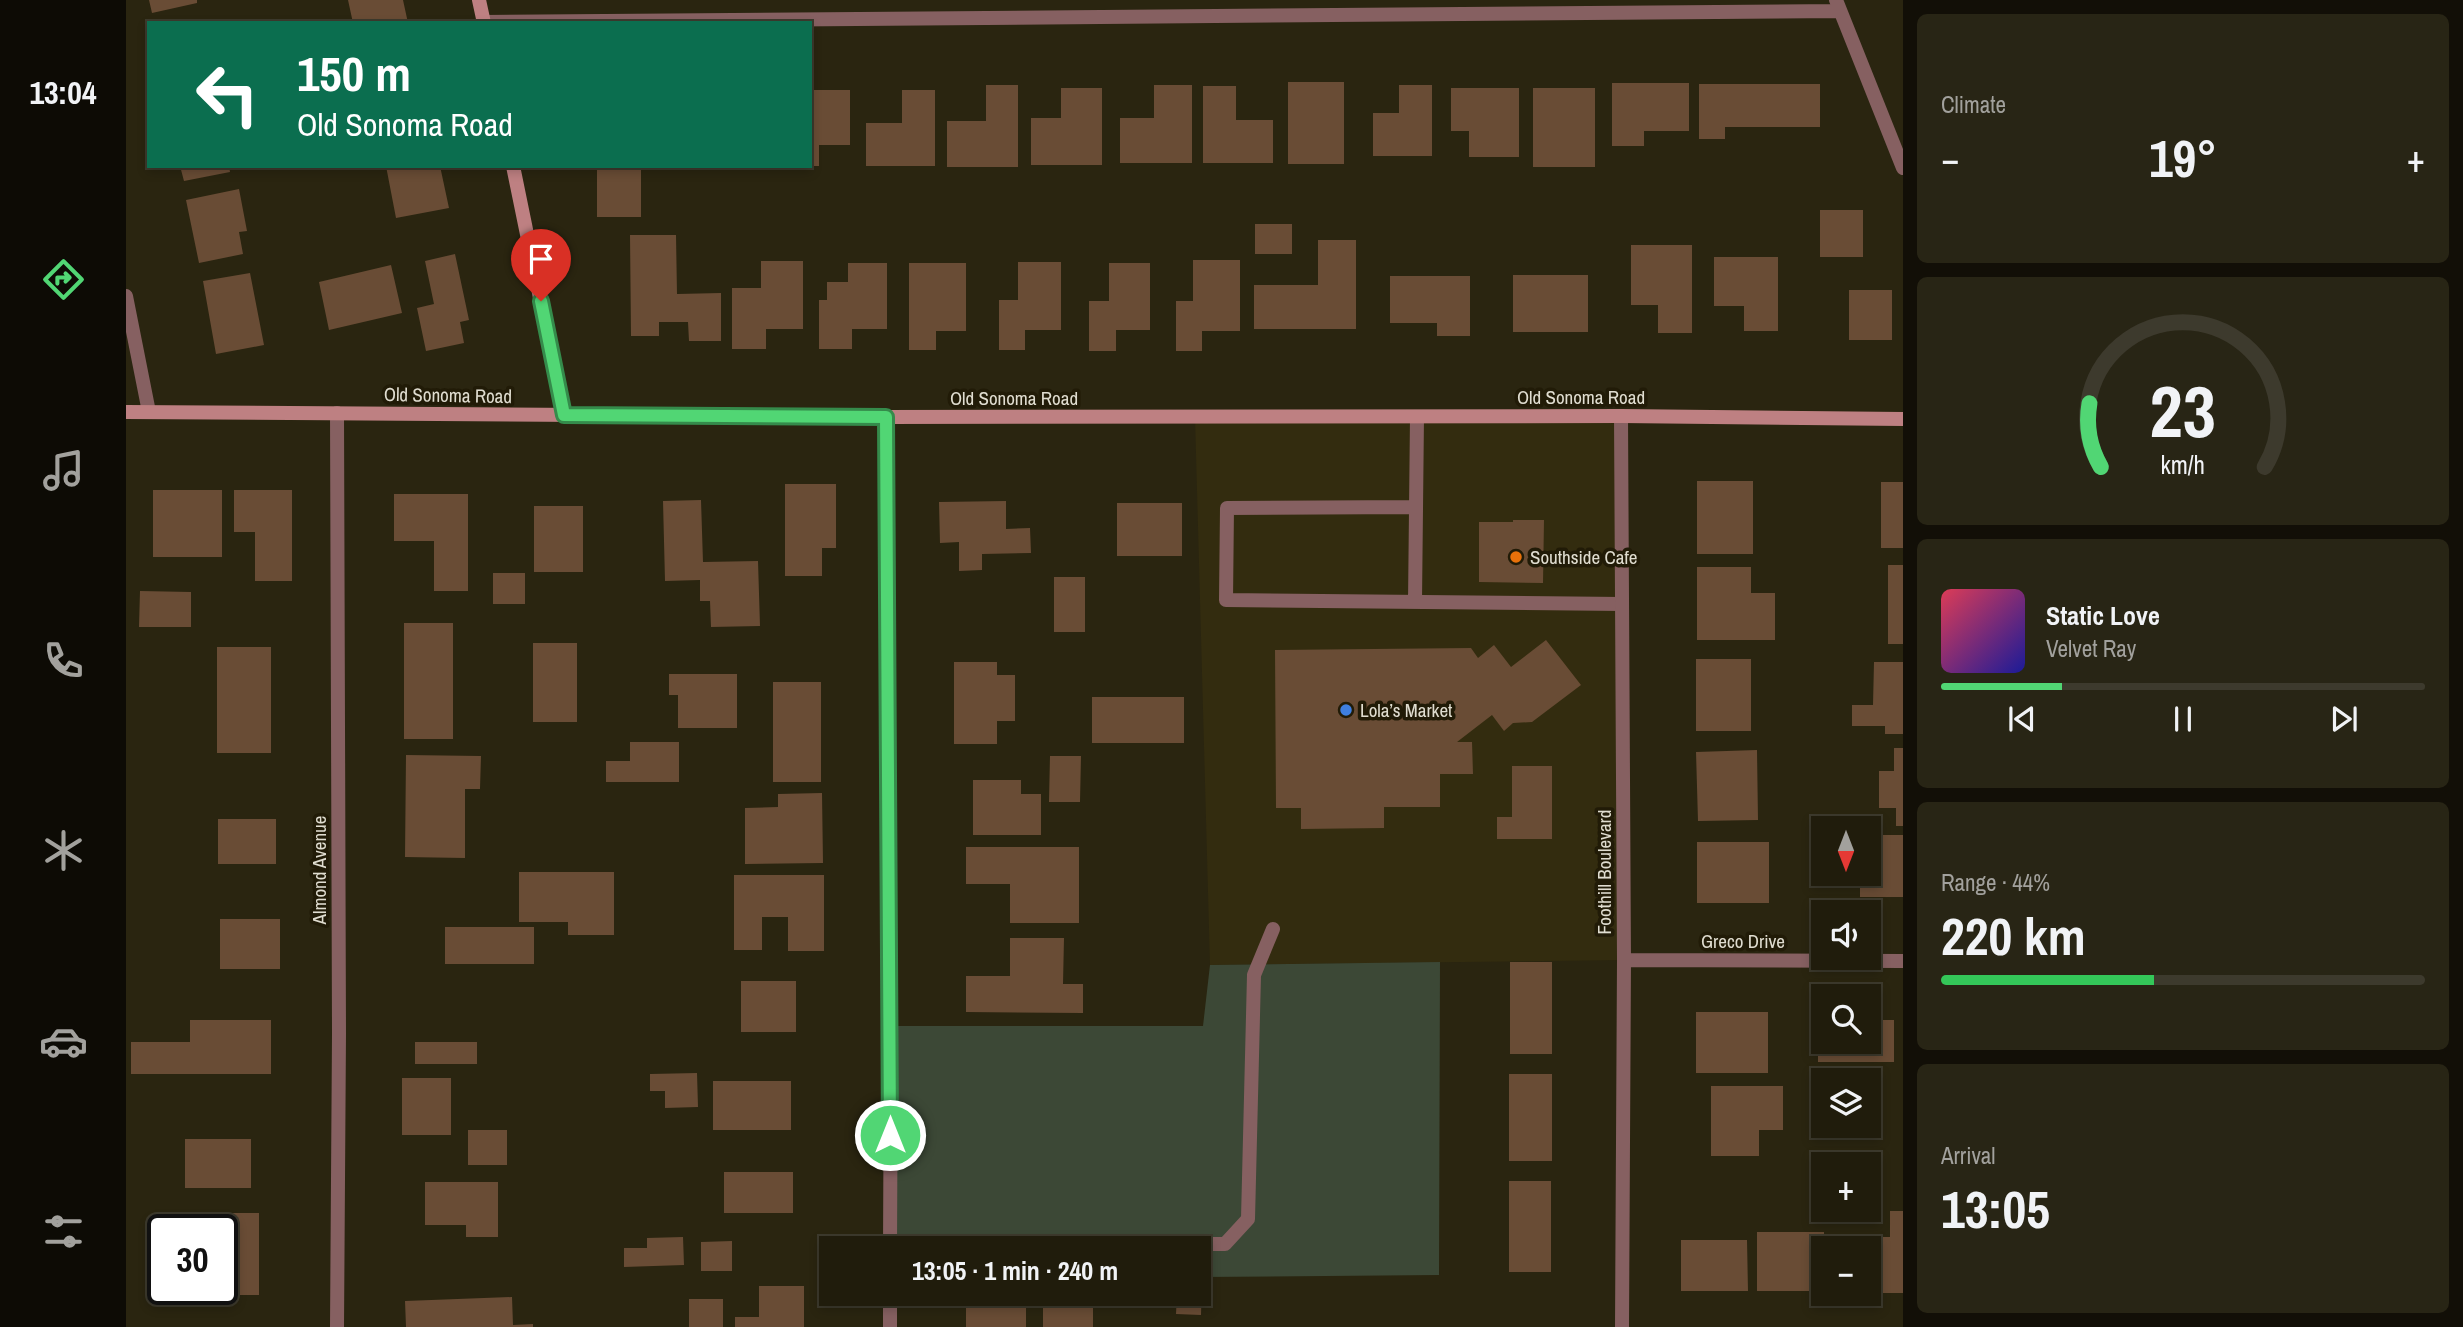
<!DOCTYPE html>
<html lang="en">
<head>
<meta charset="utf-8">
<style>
	:root { --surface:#201c0c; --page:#282515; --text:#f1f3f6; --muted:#a2a19d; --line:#3d3a2d; --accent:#51d674 }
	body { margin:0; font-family:"Archivo Narrow",sans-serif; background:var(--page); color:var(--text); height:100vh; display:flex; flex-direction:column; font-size:26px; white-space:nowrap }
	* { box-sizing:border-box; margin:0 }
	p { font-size:23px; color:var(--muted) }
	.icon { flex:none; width:38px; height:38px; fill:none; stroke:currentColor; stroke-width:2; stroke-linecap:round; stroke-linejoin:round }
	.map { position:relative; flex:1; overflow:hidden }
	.panel { display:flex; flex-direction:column; gap:14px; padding:14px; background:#120f07; width:560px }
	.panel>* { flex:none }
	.top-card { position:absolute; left:21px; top:21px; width:665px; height:147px; border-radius:0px; box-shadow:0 4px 10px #0003,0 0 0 2px var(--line); background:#0b6e4f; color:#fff; overflow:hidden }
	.needle { width:46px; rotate:180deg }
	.tools { position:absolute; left:1685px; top:816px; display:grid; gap:14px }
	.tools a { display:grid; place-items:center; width:70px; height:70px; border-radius:0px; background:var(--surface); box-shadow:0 4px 10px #0003,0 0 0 2px var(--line); font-size:35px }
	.speed { position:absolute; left:21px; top:1214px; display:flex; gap:14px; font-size:35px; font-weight:700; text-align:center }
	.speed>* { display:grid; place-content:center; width:91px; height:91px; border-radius:50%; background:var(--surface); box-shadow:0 4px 10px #0003,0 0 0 2px var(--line); line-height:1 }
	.speed .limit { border:4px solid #111; border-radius:10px; background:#fff; color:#111 }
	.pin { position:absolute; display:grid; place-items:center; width:60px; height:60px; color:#fff; margin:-72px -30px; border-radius:50% 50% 50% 0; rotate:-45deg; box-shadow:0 0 7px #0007 }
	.pin .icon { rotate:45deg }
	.me { position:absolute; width:77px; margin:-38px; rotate:0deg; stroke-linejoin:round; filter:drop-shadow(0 0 5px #0008) }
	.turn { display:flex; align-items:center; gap:24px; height:147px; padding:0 35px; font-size:32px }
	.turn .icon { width:91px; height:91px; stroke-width:2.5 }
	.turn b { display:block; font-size:49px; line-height:60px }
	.big { font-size:52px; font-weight:700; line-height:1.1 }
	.panel .card { flex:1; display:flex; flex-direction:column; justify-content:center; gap:10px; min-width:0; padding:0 24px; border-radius:10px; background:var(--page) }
	.panel .dial { align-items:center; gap:0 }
	.dial svg { height:182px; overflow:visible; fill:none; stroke:var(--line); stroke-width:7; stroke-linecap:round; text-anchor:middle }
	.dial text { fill:var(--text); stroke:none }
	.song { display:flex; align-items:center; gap:21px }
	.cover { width:84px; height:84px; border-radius:10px; background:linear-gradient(135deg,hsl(350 70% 55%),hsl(240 70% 35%)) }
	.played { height:7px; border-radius:4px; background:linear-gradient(90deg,var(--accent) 25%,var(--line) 25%) }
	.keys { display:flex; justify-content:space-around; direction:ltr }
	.heat { display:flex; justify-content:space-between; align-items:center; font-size:38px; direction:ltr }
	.charge { height:10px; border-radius:5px; background:linear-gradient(90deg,#34c759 44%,var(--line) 0) }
	.trip { position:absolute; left:693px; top:1236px; width:392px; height:70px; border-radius:0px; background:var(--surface); box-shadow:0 4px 10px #0003,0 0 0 2px var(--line); font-weight:700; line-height:70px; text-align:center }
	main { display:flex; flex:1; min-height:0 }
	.tabs { display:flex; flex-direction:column; width:126px; justify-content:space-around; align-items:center; background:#0d0b05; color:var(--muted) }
	.tabs .icon { width:49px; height:49px }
	.tabs .current { color:var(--accent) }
	.tabs b { font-size:32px; color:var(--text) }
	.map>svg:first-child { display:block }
	.built { fill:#332c0f }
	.green { fill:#3c4836 }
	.building { fill:#694c35 }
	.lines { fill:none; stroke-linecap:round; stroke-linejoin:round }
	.lane { stroke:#866061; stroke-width:14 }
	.street { stroke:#866061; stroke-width:14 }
	.secondary { stroke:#be8082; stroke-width:14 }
	.route-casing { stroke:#358b4b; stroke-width:18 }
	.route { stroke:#51d674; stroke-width:12 }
	.food-dot { fill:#e8710a; stroke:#211b07; stroke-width:2.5 }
	.shop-dot { fill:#3f7fe0; stroke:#211b07; stroke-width:2.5 }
	.labels { text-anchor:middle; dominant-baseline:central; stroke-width:7; stroke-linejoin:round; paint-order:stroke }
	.street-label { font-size:19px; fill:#e0ddd0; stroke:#211b07 }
	.poi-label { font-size:19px; fill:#e0ddd0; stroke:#211b07; text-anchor:start }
</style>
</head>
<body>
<main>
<nav class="tabs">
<b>13:04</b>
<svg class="icon current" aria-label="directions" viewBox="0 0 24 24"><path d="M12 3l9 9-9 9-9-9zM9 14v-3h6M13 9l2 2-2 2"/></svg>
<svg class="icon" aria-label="music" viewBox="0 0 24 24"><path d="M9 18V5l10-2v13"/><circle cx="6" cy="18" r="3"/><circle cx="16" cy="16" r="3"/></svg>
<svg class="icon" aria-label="phone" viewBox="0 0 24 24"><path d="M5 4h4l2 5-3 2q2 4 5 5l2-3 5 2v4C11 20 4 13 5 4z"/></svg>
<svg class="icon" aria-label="climate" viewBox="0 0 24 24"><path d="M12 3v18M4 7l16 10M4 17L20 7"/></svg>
<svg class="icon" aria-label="car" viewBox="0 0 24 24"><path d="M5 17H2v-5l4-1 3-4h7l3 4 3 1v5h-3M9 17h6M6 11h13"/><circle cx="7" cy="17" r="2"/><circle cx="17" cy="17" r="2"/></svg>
<svg class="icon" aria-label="filters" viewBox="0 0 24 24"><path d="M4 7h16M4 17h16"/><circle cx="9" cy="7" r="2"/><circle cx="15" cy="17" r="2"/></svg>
</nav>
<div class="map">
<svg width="1777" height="1327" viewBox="0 0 1777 1327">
	<rect width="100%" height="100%" fill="#2a2510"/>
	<path class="built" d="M1495,416L1498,960L1084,965L1069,417Z"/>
	<path class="green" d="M1314,962L1313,1275L1073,1277V1248H764L765,1026H1077L1084,965Z"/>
	<path class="building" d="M23,0H71V3L26,13Z
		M222,0H277L282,23H227Z
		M1162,82H1218V164H1162Z
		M1486,83H1563V131H1518V146H1486Z
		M1573,84H1694V127H1599V139H1573Z
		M860,85H892V167H821V121H860Z
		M1028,85H1066V163H994V118H1028Z
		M1273,85H1306V156H1247V113H1273Z
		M1077,86H1110V120H1147V163H1077Z
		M935,88H976V165H905V118H935Z
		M1325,88H1393V157H1343V131H1325Z
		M1407,88H1469V167H1407Z
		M684,90H724V145H693V166H684Z
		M776,90H809V166H740V123H776Z
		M54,166H103L104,172L58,181Z
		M260,166H314L323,208L270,218Z
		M471,166H515V217H471Z
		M113,189L121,231L113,232L117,254L73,263L60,200Z
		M1694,210H1737V257H1694Z
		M1129,224H1166V254H1129Z
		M504,235H550L551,294L595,293V341H563L562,322H533V336H505Z
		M1192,240H1230V329H1128V285H1192Z
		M1505,245H1566V333H1532V305H1505Z
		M329,254L343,320L334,322L338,343L300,351L291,308L308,304L299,261Z
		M1588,257H1652V331H1618V306H1588Z
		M1067,260H1114V331H1076V351H1050V301H1067Z
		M635,261H677V329H640V349H606V288H635Z
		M892,262H935V330H899V350H873V300H892Z
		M722,263H761V329H726V349H693V300H701V282H722Z
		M783,263H840V331H810V350H783Z
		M983,263H1024V330H990V351H963V301H983Z
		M265,265L276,313L203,330L193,282Z
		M124,273L138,345L90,354L77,281Z
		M1387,275H1462V332H1387Z
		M1264,276H1344V336H1311V323H1264Z
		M1723,290H1766V340H1723Z
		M1571,481H1627V554H1571Z
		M1755,482H1777V548H1755Z
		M659,484H710V548H696V576H659Z
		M27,490H96V557H27Z
		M108,490H166V581H129V532H108Z
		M268,494H342V591H308V541H268Z
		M575,500L577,562L632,561L634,626L585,627L584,601H574V580L539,581L537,501Z
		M880,501V529L904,528L905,553L856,554V570L833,571V542L814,543L813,502Z
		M991,503H1056V556H991Z
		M408,506H457V572H408Z
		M1387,520H1418L1417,583L1353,582V522H1387Z
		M1762,565H1777V644H1762Z
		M1571,567H1625V593H1649V640H1571Z
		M367,573H399V604H367Z
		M928,577H959V632H928Z
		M14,591L65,592V627H13Z
		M278,623H327V739H278Z
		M1420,640L1455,685L1406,722L1387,723L1378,731L1366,715L1331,742H1346L1347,774H1314V807H1258V828L1175,829V808H1150L1149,650L1345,648L1352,658L1368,645L1385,667Z
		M407,643H451V722H407Z
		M91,647H145V753H91Z
		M1570,659H1625V731H1570Z
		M828,662H871V675H889V721H871V744H828Z
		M1748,662H1777V734H1759V726H1726V705H1747Z
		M543,674H611V728H552V695H543Z
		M647,682H695V782H647Z
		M966,697H1058V743H966Z
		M504,742H553V782H480V761H504Z
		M1768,748H1777V826H1770V808H1753V771H1768Z
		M1631,750L1632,820L1572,821L1570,752Z
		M280,755L355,756L354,789H339V858L279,857Z
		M924,756H955L954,802H923Z
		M1386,766H1426V839H1371V817H1386Z
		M847,780H895V794H915V835H847Z
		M696,793L697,863L619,864V808L652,807V794Z
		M92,819H150V864H92Z
		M1743,835H1777V897H1734V873H1743Z
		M1571,842H1643V903H1571Z
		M840,847H953V923H884V884H840Z
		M393,872H488V935H442V922H393Z
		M608,875H698V951H662V917H636V950H608Z
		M94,919H154V969H94Z
		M319,927H408V964H319Z
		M884,938H938L937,984H957V1013L840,1012V976H884Z
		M1384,962H1426V1054H1384Z
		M615,981H670V1032H615Z
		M1570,1012H1642V1073H1570Z
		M64,1020H145V1074H5V1042H64Z
		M1692,1020H1698V1041H1743V1020H1768V1062H1692Z
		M289,1042H351V1064H289Z
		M571,1073L572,1107L539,1108V1091H524V1074Z
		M1383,1074H1426V1161H1383Z
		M276,1078H325V1135H276Z
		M587,1081H665V1130H587Z
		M1585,1086H1657V1130H1633V1156H1585Z
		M342,1130H381V1165H342Z
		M59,1139H125V1188H59Z
		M598,1172H667V1213H598Z
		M1383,1181H1425V1272H1383Z
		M299,1182H372V1237H340V1225H299Z
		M1764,1211H1777V1293H1743V1248H1712V1237H1764Z
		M85,1213H133V1295H85V1290H96V1230H85Z
		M1631,1232H1698V1291H1631Z
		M557,1237L558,1265L498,1267V1248H521V1238Z
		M1555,1240H1621L1622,1291H1555Z
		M606,1241V1271H575V1242Z
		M1073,1282H1076L1075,1315L1050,1314L1051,1293H1073Z
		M633,1286H678V1327H609V1317H633Z
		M840,1293H900V1327H840Z
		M917,1293H967V1327H917Z
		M386,1297L387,1325L407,1324V1327H280L279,1301Z
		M563,1299H597V1327H563Z"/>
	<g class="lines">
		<path class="lane" d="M1290,507L1101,508L1100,600L1496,604
			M1289,602L1291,417"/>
		<path class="street" d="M1710,0L1777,168
			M357,22L1714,11
			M0,296L23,412
			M1495,416L1498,960L1496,1327
			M759,417L765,1026L764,1248
			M1498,960L1777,961
			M764,1244H1099L1122,1219L1128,975L1147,929
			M211,1327L213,1033L211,413
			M764,1327V1293"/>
		<path class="secondary" d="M353,0L358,23
			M387,166L438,415
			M0,412L759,417L1495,416L1777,419"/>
	</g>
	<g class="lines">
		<g class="route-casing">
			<path id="route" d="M415,301L438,415L760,417L764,1135"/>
		</g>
		<use href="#route" class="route"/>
	</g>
	<circle class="food-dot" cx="1390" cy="557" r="7"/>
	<circle class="shop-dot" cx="1220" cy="710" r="7"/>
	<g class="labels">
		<g class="street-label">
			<text transform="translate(322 395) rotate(1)">Old Sonoma Road</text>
			<text x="1455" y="397">Old Sonoma Road</text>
			<text x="888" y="398">Old Sonoma Road</text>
			<text transform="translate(193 870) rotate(-90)">Almond Avenue</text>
			<text transform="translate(1478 872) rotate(-90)">Foothill Boulevard</text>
			<text x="1617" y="941">Greco Drive</text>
		</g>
		<g class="poi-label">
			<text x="1404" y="557">Southside Cafe</text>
			<text x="1234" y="710">Lola’s Market</text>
		</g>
	</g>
</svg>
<div class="tools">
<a><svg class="needle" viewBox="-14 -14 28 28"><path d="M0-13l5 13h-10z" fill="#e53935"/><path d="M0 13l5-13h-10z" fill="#a2a19d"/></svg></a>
<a><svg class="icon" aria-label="sound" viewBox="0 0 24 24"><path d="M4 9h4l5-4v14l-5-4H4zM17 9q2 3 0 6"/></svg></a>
<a><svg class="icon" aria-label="search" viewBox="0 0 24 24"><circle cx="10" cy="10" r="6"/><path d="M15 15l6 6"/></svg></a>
<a><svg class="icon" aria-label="layers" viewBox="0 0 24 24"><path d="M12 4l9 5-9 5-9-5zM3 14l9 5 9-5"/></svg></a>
<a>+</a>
<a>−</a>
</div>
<div class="speed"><div class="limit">30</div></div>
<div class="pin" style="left:415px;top:301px;background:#d93025"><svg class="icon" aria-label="arrive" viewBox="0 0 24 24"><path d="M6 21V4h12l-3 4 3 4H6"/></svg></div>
<svg class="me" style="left:764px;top:1135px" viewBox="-20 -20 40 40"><circle r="17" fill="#51d674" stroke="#fff" stroke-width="3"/><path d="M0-11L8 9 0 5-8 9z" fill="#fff"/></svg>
<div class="trip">13:05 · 1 min · 240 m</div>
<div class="top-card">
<div class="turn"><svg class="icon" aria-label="left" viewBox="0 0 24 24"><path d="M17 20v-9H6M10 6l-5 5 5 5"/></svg><div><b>150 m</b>Old Sonoma Road</div></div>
</div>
</div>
<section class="panel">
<div class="card"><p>Climate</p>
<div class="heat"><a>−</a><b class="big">19°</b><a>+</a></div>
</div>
<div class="card dial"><svg viewBox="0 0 100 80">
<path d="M14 69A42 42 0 1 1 86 69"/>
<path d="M14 69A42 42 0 0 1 9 41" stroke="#51d674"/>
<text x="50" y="56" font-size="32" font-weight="700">23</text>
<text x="50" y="72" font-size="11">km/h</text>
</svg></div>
<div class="card">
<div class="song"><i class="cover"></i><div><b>Static Love</b><p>Velvet Ray</p></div></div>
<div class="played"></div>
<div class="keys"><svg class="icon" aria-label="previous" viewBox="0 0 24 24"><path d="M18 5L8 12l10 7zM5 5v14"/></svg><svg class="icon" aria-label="pause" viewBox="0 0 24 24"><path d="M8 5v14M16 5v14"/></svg><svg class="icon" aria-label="next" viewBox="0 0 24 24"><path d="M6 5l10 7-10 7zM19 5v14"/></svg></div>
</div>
<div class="card"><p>Range · 44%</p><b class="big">220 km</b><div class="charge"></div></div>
<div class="card"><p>Arrival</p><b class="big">13:05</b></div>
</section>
</main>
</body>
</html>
